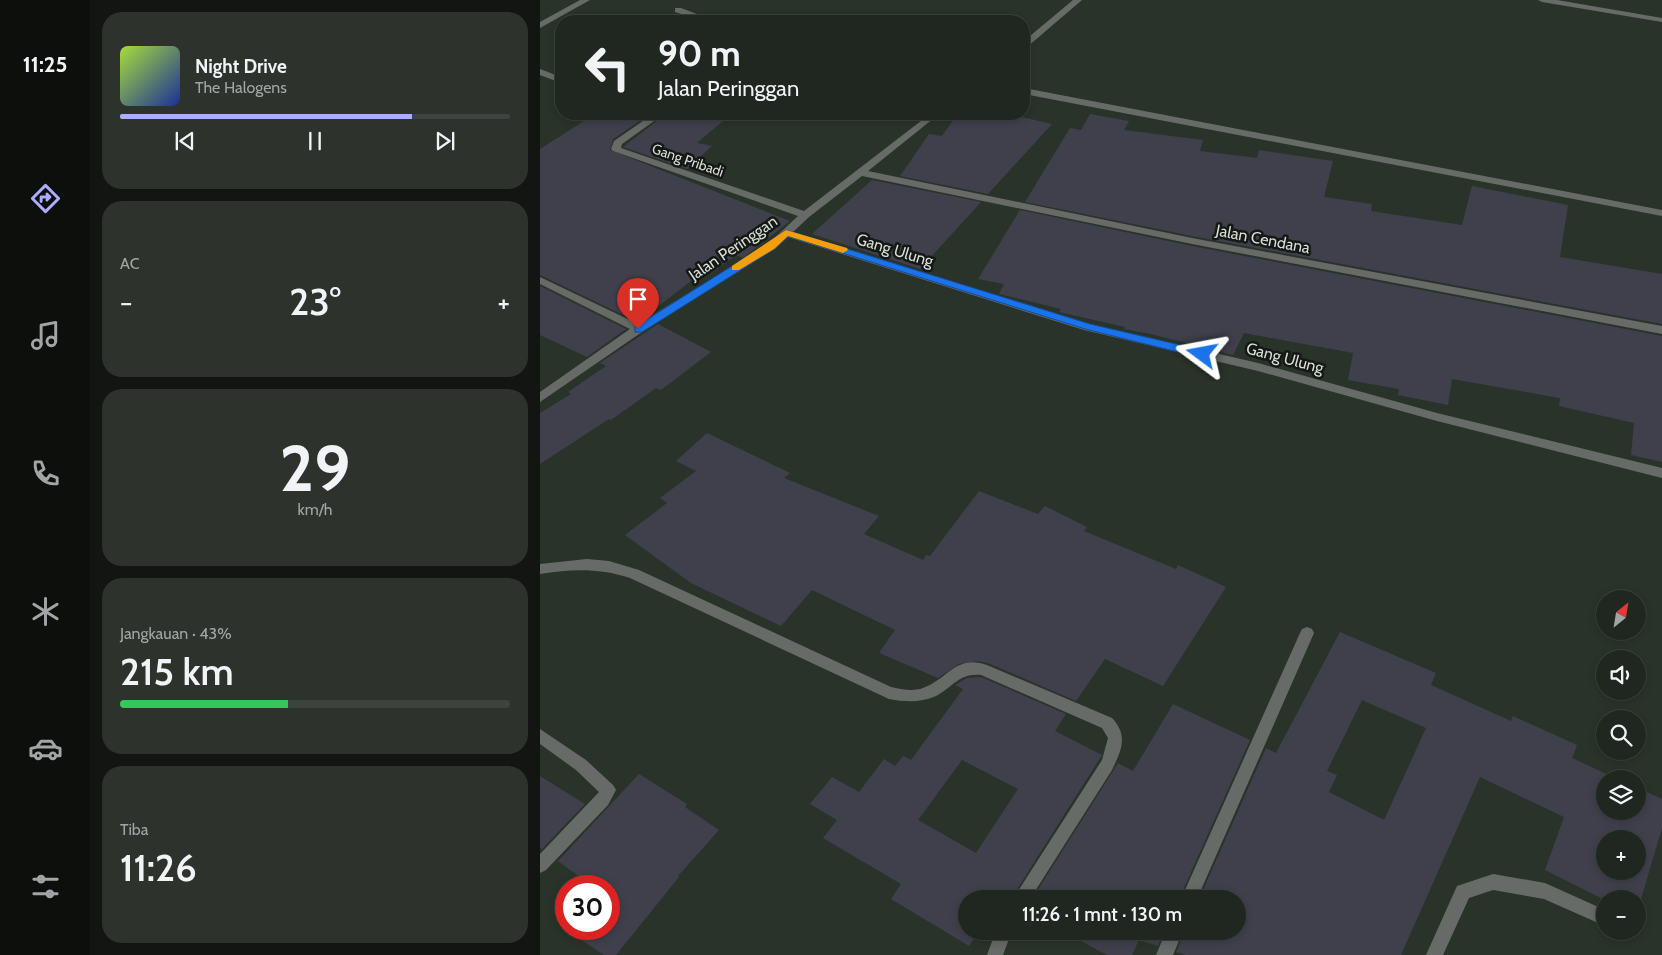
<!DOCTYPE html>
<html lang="id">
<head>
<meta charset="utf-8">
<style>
	:root { --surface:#202620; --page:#2d322d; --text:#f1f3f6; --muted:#a2a5a5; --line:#3d433e; --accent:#abaffb }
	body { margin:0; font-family:Cabin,sans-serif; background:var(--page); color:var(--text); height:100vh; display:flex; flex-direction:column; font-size:19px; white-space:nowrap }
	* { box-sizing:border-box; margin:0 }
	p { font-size:16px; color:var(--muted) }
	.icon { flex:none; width:28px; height:28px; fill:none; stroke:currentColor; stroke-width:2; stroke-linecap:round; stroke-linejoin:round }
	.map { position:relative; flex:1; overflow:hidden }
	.sheet { display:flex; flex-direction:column; gap:12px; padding:12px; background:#121512; width:450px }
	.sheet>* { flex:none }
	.top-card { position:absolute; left:15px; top:15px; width:475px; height:105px; border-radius:20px; box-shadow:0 2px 8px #0003,0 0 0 1px var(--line); background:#202620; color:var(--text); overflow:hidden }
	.needle { width:32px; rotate:30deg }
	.tools { position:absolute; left:1056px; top:590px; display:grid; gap:10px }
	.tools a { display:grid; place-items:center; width:50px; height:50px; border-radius:50%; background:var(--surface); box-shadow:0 2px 8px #0003,0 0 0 1px var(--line); font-size:25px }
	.speed { position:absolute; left:15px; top:875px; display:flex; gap:10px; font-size:25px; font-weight:700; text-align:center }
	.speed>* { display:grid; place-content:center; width:65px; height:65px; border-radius:50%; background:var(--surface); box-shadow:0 2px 8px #0003,0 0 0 1px var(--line); line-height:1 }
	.speed .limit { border:8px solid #d22; background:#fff; color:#111 }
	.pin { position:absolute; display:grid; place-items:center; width:42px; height:42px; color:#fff; margin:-51px -21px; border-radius:50% 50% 50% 0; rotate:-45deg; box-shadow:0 0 5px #0007 }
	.pin .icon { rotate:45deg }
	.me { position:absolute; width:55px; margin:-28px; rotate:283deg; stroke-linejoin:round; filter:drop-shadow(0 0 4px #0008) }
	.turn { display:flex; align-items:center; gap:18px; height:105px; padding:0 20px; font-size:22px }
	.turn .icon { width:65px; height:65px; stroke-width:2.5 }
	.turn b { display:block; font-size:35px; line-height:42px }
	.big { font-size:38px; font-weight:600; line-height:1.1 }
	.sheet .widget { flex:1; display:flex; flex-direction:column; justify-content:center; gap:8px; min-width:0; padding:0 18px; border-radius:20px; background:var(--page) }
	.sheet .dial { align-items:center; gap:0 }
	.dial b { font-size:65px; line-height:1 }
	.song { display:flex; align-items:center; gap:15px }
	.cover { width:60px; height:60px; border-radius:8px; background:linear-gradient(135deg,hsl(80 70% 55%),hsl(230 70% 35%)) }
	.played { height:5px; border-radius:2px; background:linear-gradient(90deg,var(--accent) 75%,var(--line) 75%) }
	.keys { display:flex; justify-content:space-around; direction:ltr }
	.heat { display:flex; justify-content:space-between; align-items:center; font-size:28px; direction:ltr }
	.charge { height:8px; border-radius:4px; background:linear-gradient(90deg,#34c759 43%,var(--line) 0) }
	.trip { position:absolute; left:418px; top:890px; width:288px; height:50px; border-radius:25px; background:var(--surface); box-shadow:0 2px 8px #0003,0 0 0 1px var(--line); font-weight:600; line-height:50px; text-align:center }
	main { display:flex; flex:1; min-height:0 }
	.tabs { display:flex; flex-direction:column; width:90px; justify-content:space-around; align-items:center; background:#0d0f0d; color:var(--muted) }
	.tabs .icon { width:35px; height:35px }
	.tabs .on { color:var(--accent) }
	.tabs b { font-size:22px; color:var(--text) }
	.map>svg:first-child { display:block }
	.building { fill:#3f404c; fill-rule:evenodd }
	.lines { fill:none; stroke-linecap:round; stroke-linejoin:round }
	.minor { fill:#676b67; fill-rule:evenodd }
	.route { fill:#1a73e8; stroke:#114b97 }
	.slow { fill:#f59e0b }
	.labels { text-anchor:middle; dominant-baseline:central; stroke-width:5; stroke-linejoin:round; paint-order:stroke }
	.far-street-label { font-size:14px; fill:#d7ddd7; stroke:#151915 }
	.street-label { font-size:16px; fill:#d7ddd7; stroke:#151915 }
</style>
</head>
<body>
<main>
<nav class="tabs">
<b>11:25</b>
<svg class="icon on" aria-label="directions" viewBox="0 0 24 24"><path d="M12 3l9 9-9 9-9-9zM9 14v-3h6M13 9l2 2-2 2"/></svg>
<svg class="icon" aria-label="music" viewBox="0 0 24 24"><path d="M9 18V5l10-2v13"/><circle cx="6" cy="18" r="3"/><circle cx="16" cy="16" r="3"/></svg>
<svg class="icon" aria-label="phone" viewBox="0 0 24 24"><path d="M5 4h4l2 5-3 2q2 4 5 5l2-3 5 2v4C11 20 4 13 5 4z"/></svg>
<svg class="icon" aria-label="climate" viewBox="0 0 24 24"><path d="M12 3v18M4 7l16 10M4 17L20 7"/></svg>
<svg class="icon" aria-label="car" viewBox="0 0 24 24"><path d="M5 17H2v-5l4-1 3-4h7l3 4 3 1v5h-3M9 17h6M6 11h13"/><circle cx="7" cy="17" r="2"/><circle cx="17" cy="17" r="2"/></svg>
<svg class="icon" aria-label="filters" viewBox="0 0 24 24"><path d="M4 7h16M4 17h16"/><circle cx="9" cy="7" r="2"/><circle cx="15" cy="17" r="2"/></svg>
</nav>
<section class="sheet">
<div class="widget">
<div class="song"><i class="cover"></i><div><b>Night Drive</b><p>The Halogens</p></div></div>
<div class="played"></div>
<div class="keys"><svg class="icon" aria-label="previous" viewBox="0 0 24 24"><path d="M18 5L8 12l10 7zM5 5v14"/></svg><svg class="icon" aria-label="pause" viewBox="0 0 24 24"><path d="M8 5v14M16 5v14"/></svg><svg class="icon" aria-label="next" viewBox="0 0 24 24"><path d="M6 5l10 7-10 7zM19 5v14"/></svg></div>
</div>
<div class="widget"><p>AC</p>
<div class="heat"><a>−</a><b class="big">23°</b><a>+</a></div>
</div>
<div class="widget dial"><b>29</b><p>km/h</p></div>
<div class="widget"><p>Jangkauan · 43%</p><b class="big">215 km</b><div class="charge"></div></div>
<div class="widget"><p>Tiba</p><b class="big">11:26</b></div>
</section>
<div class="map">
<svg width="1122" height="955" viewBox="0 0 1122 955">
	<rect width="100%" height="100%" fill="#2a332a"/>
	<path class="building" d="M55,114H110L73,139L70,150L250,221L203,258L196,255L172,273L165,270L98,322L0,275V149Z
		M126,114H191L157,143L172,146L147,169L83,147Z
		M420,114H468L512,124L448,194L360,176L389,134L402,136L416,116L418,117Z
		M550,114L589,121L584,130L663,140L660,151L717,158L719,150L793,161L784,197L832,204L831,211L922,225L932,186L1028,205L1020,257L1122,274V324L652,236L485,202L530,128L541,130Z
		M332,180L441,202L380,269L272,234Z
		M480,210L652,246L1122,336V462L1091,455L1094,423L1019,406L1020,398L912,379L908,405L858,395L859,389L808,380L813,353L704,333L693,355L611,334L584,329L585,327L519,312L521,309L459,294L464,284L438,279Z
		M0,286L86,329L47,357L0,335Z
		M118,324L171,352L121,390L116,388L71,420L69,419L0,464V413L31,394L28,392L66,366L60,363Z
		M167,433L250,473L244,478L339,516L324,534L383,560L386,555L390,556L439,491L498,514L505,506L547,527L544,531L636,569L638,565L686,587L623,686L565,659L536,701L448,663L437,661L419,664L398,678L339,653L355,630L272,590L241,626L151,583L85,535L127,503L120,498L156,471L136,461Z
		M800,632L896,673L891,685L971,721L973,716L1037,745L1032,758L1077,779H1065V811H1098V788L1122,799V828L1098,909V899L1065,900L1005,870L1024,817L940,777L861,955H646L636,952L645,931H696V899H659L726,748L736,753ZM822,700L886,728L844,820L789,792L797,775L787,771ZM1065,839H1098V871H1065Z
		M441,677L526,714L515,731L562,755L471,899H426V931H439L429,946L351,899L361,884L283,838L297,820L270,804L292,777L319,792L344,759L355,766L363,756L371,760L423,689L415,685L427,678ZM422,760L478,789L436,853L378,820Z
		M633,704L710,740L639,899H492L578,763L593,771Z
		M99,774L147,804L145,807L179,830L138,876L139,877L76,955H64L26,930L69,929V886H52L18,861Z
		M0,776L45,804L2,849L0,848Z
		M522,931H624L618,946L599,940L592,955H567Z"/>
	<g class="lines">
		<path class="minor" d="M40,0H50L0,28V22Z
			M533,0H542L487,47L484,48V41Z
			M998,0H1017L1122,18V22L1002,2Z
			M135,8H141L175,21H164L135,12Z
			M0,69L21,77V83L0,75Z
			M484,88L1122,210V216L484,94Z
			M113,114H124L82,144L81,148L264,211L390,114H399L328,171L652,238L1122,326V334L652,244L322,176L269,217L253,232L550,324L718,363L897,413L1122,468V478L897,421L718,371L544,330L248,237L235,249L102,332L0,402V392L90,329L0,284V277L98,324L227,245L258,216L73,151L71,149L74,141Z
			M47,559L69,561L99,570L351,687C361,689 372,692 383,688C407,680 416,654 447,665L572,718C589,736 581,751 572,770L490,899H473L562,760L568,738L562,728L441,675C418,673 414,687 396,696C380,703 366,702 349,699L90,578C59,568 32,569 0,574V564Z
			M767,627L772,629L774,633L657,899H641L760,633L762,629Z
			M0,729L46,760L73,785L76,790L68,805L6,870L0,873V854L59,792L36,770L0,744Z
			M953,874L1005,883L1065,910V926L1004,899L953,890L929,898L903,955H886L917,886Z
			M456,931H472L463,955H447Z
			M626,931H643L633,955H616Z"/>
	</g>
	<path class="route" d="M246,230L550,324L662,350L667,354L662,358L545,329L248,236L234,249L102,332H95V327L227,244Z"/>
	<path class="slow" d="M246,230L307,248L308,250L303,253L248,236L234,249L199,270H192V266Z"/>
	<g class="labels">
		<g class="far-street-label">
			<text transform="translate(148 160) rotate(19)">Gang Pribadi</text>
		</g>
		<g class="street-label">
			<text transform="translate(723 239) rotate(11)">Jalan Cendana</text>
			<text transform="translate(193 248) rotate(-34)">Jalan Peringgan</text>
			<text transform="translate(355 250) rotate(17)">Gang Ulung</text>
			<text transform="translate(745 358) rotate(15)">Gang Ulung</text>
		</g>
	</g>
</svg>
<div class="tools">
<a><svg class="needle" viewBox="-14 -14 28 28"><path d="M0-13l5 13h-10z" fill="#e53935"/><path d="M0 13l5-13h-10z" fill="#a2a5a5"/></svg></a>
<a><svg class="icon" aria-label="sound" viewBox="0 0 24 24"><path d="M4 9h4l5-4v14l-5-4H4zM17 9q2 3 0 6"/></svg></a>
<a><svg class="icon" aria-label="search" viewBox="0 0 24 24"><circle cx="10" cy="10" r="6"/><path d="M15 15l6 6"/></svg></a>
<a><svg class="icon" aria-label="layers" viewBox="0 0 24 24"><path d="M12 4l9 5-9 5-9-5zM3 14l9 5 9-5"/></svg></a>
<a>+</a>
<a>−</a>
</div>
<div class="speed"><div class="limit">30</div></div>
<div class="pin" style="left:98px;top:329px;background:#d93025"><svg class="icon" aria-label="arrive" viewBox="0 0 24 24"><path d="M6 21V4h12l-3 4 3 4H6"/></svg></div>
<svg class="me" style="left:662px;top:354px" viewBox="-20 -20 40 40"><path d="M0-17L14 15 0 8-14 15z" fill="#1a73e8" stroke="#fff" stroke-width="4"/></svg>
<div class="trip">11:26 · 1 mnt · 130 m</div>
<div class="top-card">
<div class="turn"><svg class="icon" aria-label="left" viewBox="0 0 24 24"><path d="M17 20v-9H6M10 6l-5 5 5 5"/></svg><div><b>90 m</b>Jalan Peringgan</div></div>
</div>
</div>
</main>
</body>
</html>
